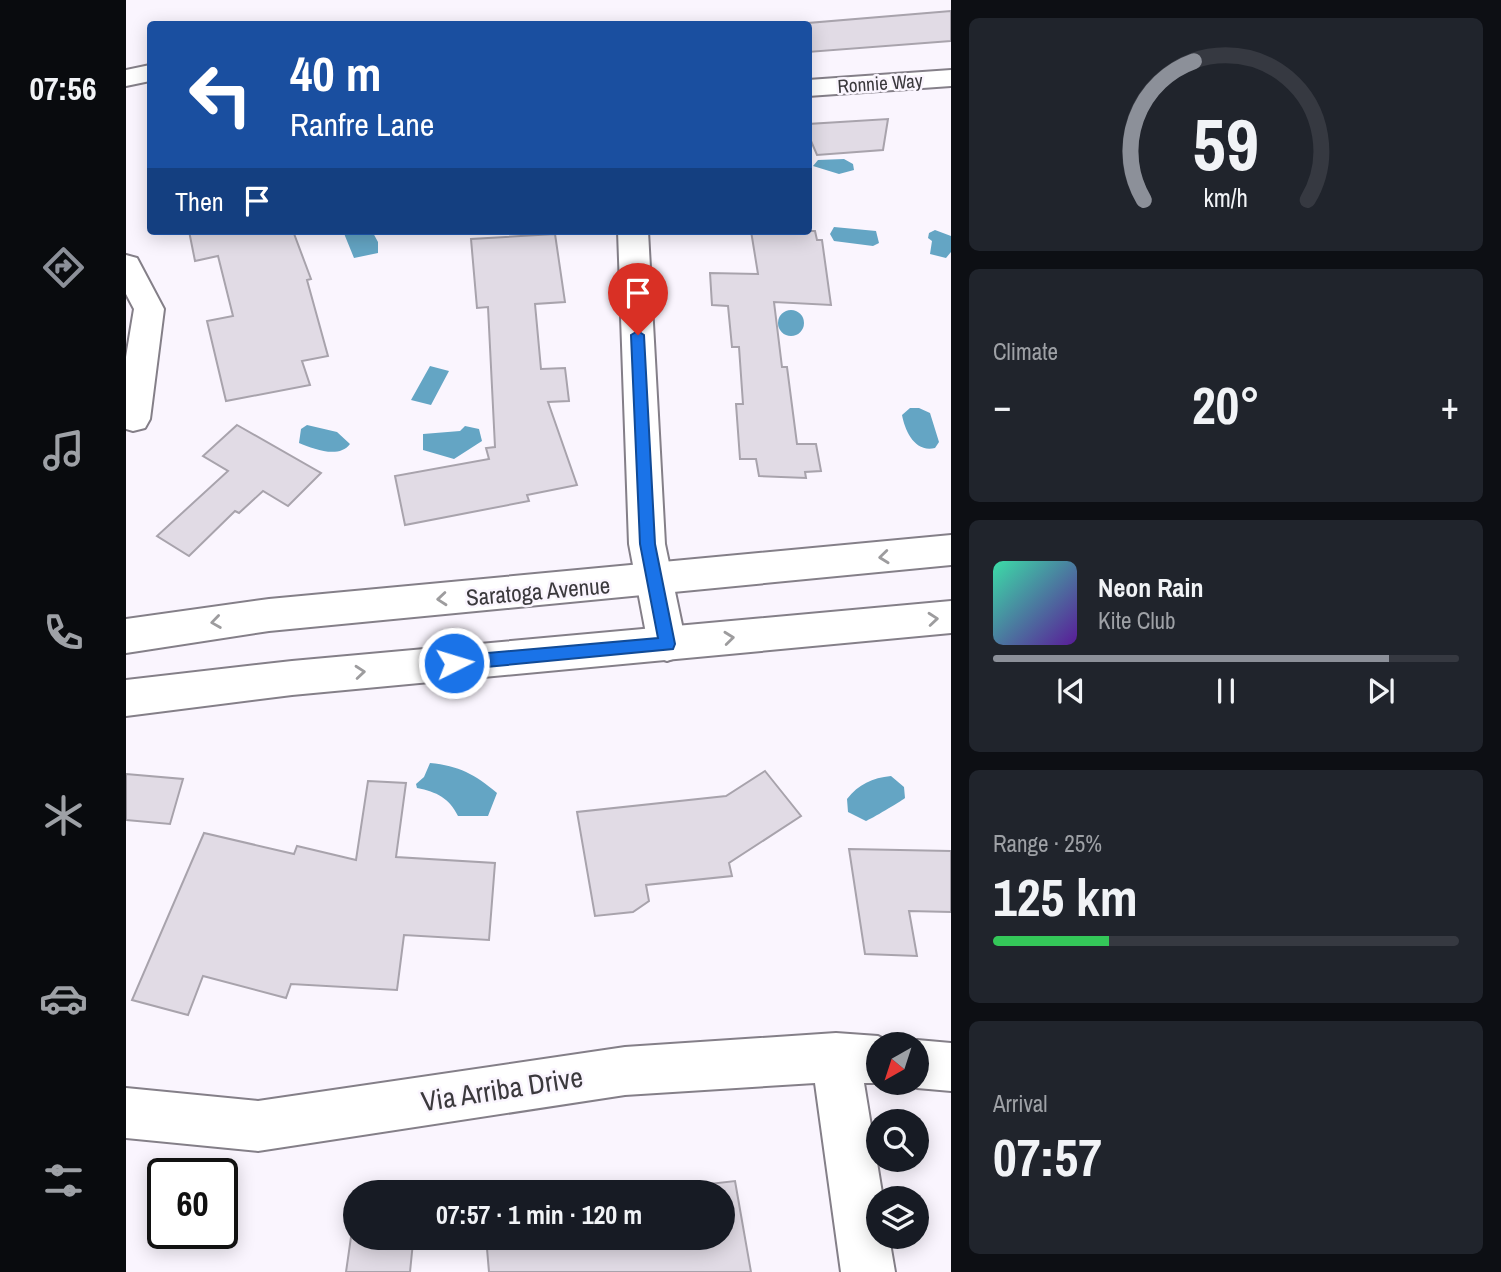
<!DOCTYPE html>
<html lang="en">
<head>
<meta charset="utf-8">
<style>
	:root { --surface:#171b24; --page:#20242c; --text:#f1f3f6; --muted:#9ea1a6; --line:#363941; --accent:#8c9099 }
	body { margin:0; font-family:"Archivo Narrow",sans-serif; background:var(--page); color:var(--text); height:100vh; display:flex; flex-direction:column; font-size:26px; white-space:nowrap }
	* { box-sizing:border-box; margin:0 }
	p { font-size:23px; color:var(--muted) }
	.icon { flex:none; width:38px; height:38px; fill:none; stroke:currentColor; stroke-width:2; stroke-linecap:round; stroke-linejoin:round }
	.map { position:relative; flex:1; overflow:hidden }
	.side { display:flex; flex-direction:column; gap:18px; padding:18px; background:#0d0f14; width:550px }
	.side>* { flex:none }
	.banner { position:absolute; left:21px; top:21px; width:665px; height:214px; border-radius:7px; box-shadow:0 4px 18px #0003; background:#1a4fa0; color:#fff; overflow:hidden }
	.needle { width:46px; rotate:219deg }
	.controls { position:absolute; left:740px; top:1032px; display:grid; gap:14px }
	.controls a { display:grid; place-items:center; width:63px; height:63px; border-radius:50%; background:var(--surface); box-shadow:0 4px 18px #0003; font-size:35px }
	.speed { position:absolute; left:21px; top:1158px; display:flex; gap:14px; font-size:35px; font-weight:700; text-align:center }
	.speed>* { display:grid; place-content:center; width:91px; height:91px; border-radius:50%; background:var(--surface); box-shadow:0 4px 18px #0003; line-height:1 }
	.speed .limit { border:4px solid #111; border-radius:10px; background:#fff; color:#111 }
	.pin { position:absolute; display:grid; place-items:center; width:60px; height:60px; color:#fff; margin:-72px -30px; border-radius:50% 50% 50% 0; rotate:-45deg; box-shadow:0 0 7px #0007 }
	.pin .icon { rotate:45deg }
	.me { position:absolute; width:77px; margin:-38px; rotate:85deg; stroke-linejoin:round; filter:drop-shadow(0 0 5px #0008) }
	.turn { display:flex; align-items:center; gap:24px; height:147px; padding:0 28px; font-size:32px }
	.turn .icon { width:91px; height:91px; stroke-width:2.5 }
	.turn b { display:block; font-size:49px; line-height:60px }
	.then { display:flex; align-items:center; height:66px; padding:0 28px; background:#0003; gap:14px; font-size:26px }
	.big { font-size:52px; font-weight:700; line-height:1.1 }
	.side .tile { flex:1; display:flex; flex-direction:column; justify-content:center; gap:10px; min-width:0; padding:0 24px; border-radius:10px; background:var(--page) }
	.side .dial { align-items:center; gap:0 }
	.dial svg { height:182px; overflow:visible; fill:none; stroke:var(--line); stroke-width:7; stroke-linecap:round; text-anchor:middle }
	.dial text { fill:var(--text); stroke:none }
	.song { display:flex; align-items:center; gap:21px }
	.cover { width:84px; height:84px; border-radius:10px; background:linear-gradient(135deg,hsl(160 70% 55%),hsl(270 70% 35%)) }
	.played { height:7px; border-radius:4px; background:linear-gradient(90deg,var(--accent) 85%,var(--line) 85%) }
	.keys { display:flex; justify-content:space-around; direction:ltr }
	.heat { display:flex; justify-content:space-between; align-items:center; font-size:38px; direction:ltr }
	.charge { height:10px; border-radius:5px; background:linear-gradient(90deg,#34c759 25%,var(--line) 0) }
	.trip { position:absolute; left:217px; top:1180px; width:392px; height:70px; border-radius:35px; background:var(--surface); box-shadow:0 4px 18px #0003; font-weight:700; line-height:70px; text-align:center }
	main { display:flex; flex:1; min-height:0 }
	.dock { display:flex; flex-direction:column; width:126px; justify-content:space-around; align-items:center; background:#090b0e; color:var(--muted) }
	.dock .icon { width:49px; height:49px }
	.dock .selected { color:var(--accent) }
	.dock b { font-size:32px; color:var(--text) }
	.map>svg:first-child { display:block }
	.water { fill:#64a5c4 }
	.building { fill:#e1dbe5; stroke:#a8a3ac; stroke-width:2 }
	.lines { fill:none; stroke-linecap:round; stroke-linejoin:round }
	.street-casing { stroke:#847f88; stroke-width:4 }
	.primary-casing { stroke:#847f88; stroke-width:4 }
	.street { fill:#fff; fill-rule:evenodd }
	.primary { fill:#fff; fill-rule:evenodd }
	.oneway { stroke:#9d9c9e }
	.route { fill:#1a73e8; stroke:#114b97; stroke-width:2 }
	.labels { text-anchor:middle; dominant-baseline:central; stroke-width:5; stroke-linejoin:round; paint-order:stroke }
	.far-street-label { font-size:19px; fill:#3b393d; stroke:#faf5fe }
	.street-label { font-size:23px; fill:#3b393d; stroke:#faf5fe }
	.near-street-label { font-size:28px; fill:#3b393d; stroke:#faf5fe }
</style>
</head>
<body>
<main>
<nav class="dock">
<b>07:56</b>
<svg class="icon selected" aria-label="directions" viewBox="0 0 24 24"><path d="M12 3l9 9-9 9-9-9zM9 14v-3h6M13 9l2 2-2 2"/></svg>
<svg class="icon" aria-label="music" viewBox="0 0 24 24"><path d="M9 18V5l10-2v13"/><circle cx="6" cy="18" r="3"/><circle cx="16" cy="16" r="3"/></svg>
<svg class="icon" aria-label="phone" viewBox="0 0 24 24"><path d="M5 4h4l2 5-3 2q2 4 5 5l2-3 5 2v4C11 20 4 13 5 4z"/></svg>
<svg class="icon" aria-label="climate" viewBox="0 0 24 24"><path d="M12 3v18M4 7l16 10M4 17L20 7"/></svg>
<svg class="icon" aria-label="car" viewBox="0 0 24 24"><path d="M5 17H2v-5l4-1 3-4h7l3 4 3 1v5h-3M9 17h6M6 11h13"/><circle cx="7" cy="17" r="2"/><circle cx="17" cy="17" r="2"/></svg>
<svg class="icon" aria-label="filters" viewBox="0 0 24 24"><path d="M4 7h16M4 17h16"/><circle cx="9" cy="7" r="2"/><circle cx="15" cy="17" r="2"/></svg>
</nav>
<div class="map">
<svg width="826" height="1272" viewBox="0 0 826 1272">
	<rect width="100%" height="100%" fill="#faf5fe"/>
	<path class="water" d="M718,159L727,164L728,170L713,174L687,166L692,160Z
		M708,227L750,231L753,243L747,246L708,241L704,234Z
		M809,230L825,236V252L820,258L804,254L806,241L802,238L803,233Z
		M217,231H246L252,242V253L228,258Z
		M652 323a13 13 0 1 1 26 0a13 13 0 1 1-26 0Z
		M304,366L323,371L305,405L285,400Z
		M784,408H793L804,413L813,442L809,448C789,453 779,431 776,415Z
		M181,425L211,432L224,444C213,459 188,449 173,443L175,429Z
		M339,426L353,429L356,441L328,459L297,450V434L334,431Z
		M304,763C333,766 349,774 371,793L362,816H332C323,798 311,792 291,788L290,784L298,777Z
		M765,776L778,787L779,798C774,802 745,819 740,821L722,812L721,799C733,784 746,778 765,776Z"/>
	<path class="building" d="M825,11V41L682,52V23Z
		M762,119L757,150L691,155L682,134V124Z
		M63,231H167L185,279L181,280L202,356L176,361L184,385L100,401L81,321L107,316L92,256L69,261Z
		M625,231H689L691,240H696L705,305L648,302L656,367H661L671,444H690L695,471L679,472L680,478L633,476L630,459H614L610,404H617L613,347H606L602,306L586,305L584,273L632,274Z
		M429,234L439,302L409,304L415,369L439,368L443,401L422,402L451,485L401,495L403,501L279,525L269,476L363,459L360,448L369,447L362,307L351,308L345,239Z
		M111,425L195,473L162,506L137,491L113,513L109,511L63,556L31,536L102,471L77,456Z
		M639,771L675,816L603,863L606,876L520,885L523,901L507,912L469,916L451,812L600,796Z
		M0,774L57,779L44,824L0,820Z
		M242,781L280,783L270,857L369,863L363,940L278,935L271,990L165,984L160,998L77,976L62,1015L6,1000L78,833L168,854L171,846L230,860Z
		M723,849L825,851V912L783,911L791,956L739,954Z
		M609,1181L625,1272H363L360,1237H597V1192H513Z
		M225,1237L287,1242L284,1272H220Z"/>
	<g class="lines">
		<g class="street-casing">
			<path id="street" d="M24,65V81L0,86V70Z
				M826,70V86L682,96V80Z
				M492,231H522L539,544L560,644L555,656L541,661L527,656L522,644L503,544Z
				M0,255L11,258L38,309L24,419L19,428L7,431L0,429V357L8,309L0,294Z
				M710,1033L752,1036L770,1045H752L754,1083H738L757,1199H752V1237H763L769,1272H715L689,1083L499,1095L132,1151L0,1138V1088L132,1101L499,1047Z
				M791,1040L826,1043V1091L791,1088L779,1083H791V1045H779Z"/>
		</g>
		<g class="primary-casing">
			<path id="primary" d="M826,535V565L143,631L0,653V619L143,599Z
				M826,601V633L166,695L0,716V680L166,661Z"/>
		</g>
		<use href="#street" class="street"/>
		<use href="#primary" class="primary"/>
	</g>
	<defs><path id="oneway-chevron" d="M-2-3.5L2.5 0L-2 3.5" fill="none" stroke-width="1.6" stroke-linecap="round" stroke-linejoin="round" transform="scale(1.75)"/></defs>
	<g class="oneway">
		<use href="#oneway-chevron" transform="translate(758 557) rotate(174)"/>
		<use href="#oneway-chevron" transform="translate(316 599) rotate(175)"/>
		<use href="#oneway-chevron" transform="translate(807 619) rotate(-5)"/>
		<use href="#oneway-chevron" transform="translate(90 622) rotate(172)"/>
		<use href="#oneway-chevron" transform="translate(603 638) rotate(-6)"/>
		<use href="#oneway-chevron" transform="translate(234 672) rotate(-5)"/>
	</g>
	<path class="route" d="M512,331L518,335L529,544L549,644L547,649L328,670L322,668V658L328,656L532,638L514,544L505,335Z"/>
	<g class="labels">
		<g class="far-street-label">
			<text transform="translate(754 83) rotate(-4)">Ronnie Way</text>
		</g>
		<g class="street-label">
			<text transform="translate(412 591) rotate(-5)">Saratoga Avenue</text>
		</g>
		<g class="near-street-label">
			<text transform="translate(376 1089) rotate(-9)">Via Arriba Drive</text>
		</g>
	</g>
</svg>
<div class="controls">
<a><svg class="needle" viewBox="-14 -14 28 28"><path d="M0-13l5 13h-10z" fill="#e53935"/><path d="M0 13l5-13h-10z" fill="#9ea1a6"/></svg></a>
<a><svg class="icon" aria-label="search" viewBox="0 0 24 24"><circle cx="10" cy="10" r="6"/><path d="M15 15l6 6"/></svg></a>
<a><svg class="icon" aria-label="layers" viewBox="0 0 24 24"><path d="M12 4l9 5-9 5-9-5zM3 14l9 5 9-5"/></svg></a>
</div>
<div class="speed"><div class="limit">60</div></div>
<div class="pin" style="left:512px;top:335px;background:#d93025"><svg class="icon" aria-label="arrive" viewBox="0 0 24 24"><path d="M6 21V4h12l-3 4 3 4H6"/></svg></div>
<svg class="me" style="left:328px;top:663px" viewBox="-20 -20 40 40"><circle r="17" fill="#1a73e8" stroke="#fff" stroke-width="3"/><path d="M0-11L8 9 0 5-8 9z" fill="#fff"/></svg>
<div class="trip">07:57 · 1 min · 120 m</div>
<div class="banner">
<div class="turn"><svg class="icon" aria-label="left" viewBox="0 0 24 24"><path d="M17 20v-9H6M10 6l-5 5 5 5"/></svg><div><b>40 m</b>Ranfre Lane</div></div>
<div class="then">Then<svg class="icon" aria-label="arrive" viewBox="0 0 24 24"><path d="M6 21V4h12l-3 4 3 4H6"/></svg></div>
</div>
</div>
<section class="side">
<div class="tile dial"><svg viewBox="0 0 100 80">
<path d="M14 69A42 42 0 1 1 86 69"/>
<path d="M14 69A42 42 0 0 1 36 8" stroke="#8c9099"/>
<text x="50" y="56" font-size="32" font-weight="700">59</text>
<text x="50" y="72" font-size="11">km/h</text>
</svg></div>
<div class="tile"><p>Climate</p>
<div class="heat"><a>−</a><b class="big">20°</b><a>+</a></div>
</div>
<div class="tile">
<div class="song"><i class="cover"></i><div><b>Neon Rain</b><p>Kite Club</p></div></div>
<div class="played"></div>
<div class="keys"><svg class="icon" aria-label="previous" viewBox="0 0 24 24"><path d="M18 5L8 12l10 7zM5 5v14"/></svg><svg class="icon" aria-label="pause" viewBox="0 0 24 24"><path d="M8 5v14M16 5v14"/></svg><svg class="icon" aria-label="next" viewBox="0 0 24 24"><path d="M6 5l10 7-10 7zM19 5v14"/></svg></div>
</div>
<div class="tile"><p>Range · 25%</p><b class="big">125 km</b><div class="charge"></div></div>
<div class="tile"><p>Arrival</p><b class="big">07:57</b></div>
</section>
</main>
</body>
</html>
